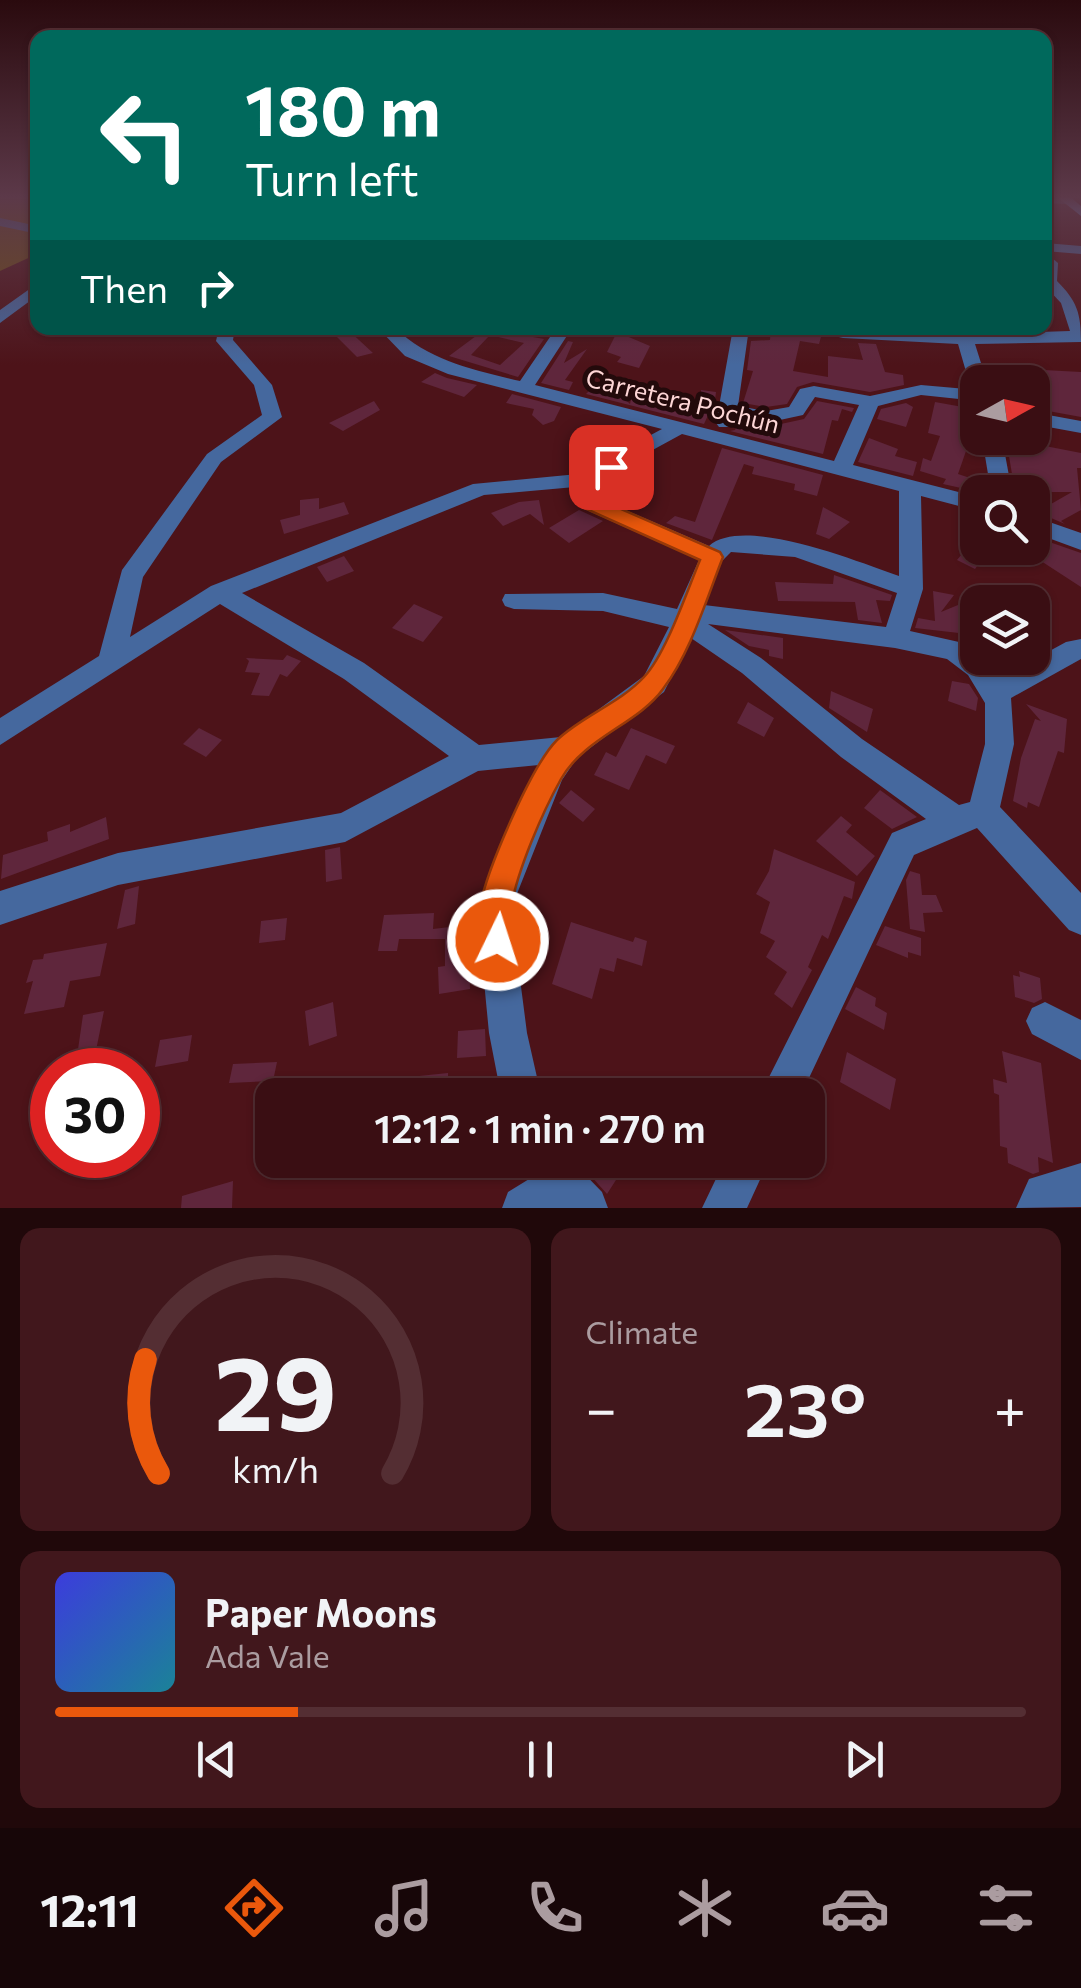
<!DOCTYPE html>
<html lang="en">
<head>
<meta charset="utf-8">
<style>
	:root { --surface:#3a0e13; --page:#41171c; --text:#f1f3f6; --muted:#ab9ca0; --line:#542e33; --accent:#ea580c }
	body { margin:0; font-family:Commissioner,sans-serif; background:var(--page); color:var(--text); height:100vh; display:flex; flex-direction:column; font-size:38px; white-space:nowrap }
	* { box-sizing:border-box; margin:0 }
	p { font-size:32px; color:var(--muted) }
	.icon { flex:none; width:55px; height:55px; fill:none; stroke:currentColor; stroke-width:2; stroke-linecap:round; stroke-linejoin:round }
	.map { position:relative; height:1208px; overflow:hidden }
	.panel { display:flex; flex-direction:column; gap:20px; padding:20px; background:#20080a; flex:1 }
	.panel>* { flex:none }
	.guide { position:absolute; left:30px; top:30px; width:1022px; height:305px; border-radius:20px; box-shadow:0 2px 8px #0004,0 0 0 2px var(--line); background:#00695c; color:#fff; overflow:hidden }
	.needle { width:65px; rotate:82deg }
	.tools { position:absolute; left:960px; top:365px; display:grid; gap:20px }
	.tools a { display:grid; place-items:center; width:90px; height:90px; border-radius:20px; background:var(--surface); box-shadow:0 2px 8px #0004,0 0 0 2px var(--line); font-size:50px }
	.speed { position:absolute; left:30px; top:1048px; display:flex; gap:20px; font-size:50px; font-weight:700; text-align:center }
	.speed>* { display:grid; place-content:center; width:130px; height:130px; border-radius:50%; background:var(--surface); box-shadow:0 2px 8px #0004,0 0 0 2px var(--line); line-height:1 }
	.speed .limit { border:15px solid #d22; background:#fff; color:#111 }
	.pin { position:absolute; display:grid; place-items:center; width:85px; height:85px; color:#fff; margin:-42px; border-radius:20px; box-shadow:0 5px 15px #0006 }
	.me { position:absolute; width:110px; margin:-55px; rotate:4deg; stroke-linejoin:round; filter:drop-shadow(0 0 8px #0008) }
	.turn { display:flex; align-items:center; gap:35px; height:210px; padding:0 50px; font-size:45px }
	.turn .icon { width:130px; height:130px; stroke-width:2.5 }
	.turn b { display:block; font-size:70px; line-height:85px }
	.then { display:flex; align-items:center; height:95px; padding:0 50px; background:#0003; gap:20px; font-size:38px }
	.big { font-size:75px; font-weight:600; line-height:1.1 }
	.panel .widget { flex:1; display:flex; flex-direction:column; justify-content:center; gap:15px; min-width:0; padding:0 35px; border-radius:20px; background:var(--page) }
	.panel .dial { align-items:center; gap:0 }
	.dial svg { height:260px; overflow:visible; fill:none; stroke:var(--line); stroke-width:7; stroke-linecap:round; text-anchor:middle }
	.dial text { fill:var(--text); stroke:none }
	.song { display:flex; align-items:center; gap:30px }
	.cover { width:120px; height:120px; border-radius:15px; background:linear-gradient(135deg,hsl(240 70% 55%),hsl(190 70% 35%)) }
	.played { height:10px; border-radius:5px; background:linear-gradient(90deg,var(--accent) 25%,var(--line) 25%) }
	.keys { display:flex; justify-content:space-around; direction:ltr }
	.heat { display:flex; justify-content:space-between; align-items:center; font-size:55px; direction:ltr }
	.panel .tiles { flex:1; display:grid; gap:20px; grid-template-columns:1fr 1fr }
	.widget:last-child { grid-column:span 2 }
	.trip { position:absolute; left:255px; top:1078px; width:570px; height:100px; border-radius:20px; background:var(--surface); box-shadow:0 2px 8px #0004,0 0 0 2px var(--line); font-weight:600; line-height:100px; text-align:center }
	.tab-bar { display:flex; height:160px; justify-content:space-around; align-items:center; background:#170608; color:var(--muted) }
	.tab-bar .icon { width:70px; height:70px }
	.tab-bar .selected { color:var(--accent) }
	.tab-bar b { font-size:45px; color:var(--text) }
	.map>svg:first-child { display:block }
	.green { fill:#6c4e15 }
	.building { fill:#5f263c; fill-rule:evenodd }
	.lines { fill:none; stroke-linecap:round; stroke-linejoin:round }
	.minor { fill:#45689e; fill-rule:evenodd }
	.major { fill:#6ba5fd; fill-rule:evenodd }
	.route { fill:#ea580c; stroke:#983908; stroke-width:2.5 }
	.labels { text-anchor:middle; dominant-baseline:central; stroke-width:10; stroke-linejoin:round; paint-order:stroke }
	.far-street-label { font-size:25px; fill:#fdd6d6; stroke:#230a0b }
</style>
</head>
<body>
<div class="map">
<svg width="1081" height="1208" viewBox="0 0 1081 1208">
	<rect width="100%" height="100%" fill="#4d1319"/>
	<path class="green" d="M0,196H37V254L0,271Z"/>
	<path class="building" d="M328,328H346L373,353L357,357Z
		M481,328H517L522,335L544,339L518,377L449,356L480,333ZM490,335L524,343L500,365L471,355Z
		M771,328H797L821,337L819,344L800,341L793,371L828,377V356L863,360L858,343L876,344L885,372L903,375L904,385L870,392L813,382L797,387L787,404L766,407L743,403L753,371L747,370L751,341L770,340Z
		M617,332L650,346L639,368L617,362L621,357L607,352Z
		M568,341L573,342L564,363L587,349L565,380L573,382L569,390L541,383Z
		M991,367L1081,372V417L1032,408V382L994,381Z
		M435,373L447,378L477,385L464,397L421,382Z
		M602,385L627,391L624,398L630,404L632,394L700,410L701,390L716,392L715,400L704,424L586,394L594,386Z
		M512,394L561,407L554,421L543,425L532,415L534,409L506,403Z
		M374,401L380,410L343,431L329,423Z
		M817,401L854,408L852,412L842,409L838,421L832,420L823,454L730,431L735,430L739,421L767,427L804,419Z
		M935,402L974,409L978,414V432L973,431L958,474L982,482L979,492L943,484L946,479L920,471L923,458L931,461L940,436L928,433Z
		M906,403L913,407L906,427L877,419L881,409Z
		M869,438L898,449L895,456L917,462L913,476L858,462Z
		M1006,438H1038L1040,445L1081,453V468H1077L1081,510L1061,521L1065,524L1037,512L1072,492H1015Z
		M722,448L823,475L817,496L794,490L795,484L752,474L754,467L744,464L712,540L666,523L675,516L695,522Z
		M319,498V509L344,502L349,514L284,534L280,520L300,515V500Z
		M539,500L544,525L530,514L503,526L491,513L519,502Z
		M823,507L850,522L829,539L816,534Z
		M579,510L603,521L569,543L549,528Z
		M967,512L978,515V548H991L975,569L957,560L976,537L959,531Z
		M1035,537L1081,553V587L1041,561L1022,554L1032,548Z
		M344,556L354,571L327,582L317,567Z
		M834,575L892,595L890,601L876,600L882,623L858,620L855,602L778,601L775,582L833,584Z
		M933,591L954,595L941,612L958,605L959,614L978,604V648L959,633L915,628L918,618L935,621Z
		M414,604L443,617L423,642L392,628Z
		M725,630L783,638V659L769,656V650L749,646Z
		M287,655L301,661L287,677L280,674L269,696L251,695L260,673L245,672L249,661L246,658L283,660Z
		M952,681L969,684L978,698L976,711L948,701Z
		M831,691L873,709L867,732L829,708Z
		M748,702L774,718L764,737L737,723Z
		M1026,704L1067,719L1064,753L1058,751L1039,807L1028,802L1027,808L1013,801L1021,758L1035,719L1041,721Z
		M199,728L222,740L206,757L183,744Z
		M631,728L675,746L666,764L646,755L629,790L594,775L606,752L616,757Z
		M571,790L595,809L583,822L559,803Z
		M880,790L917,817L892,829L864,808Z
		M841,816L852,825L846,832L875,856L857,876L816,841Z
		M106,817L109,839L1,879L3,855L48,841L47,832L70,824V832Z
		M340,847L342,879L326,882L325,850Z
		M774,849L855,882L852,899L844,896L828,939L822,935L808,967L812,970L792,1008L774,994L787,972L766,957L775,941L760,933L770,902L756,894L769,871Z
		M910,871L920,874L922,895H936L943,912L923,913L925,932L910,929L906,880Z
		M139,886L135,924L117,929L125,890Z
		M434,913L433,929L475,924L478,958L469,959L470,989L439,994L438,967L445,966V939H399L397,951H378L384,915Z
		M287,918L285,940L259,943L261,921Z
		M571,922L633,942L635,937L647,941L642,966L617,958L614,972L600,968L592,999L552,984Z
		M885,926L921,938V956L908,952V958L876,945Z
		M107,943L100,976L70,981L64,1007L24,1014L33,981L26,983L33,960L43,959L44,954Z
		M1019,971L1040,978L1042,999L1034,1003L1015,997L1013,975L1020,977Z
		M856,987L876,998L875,1006L887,1013L884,1030L845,1009Z
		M333,1002L337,1036L309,1046L305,1011Z
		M104,1011L92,1070H75L83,1015Z
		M485,1029L486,1056L457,1058L458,1031Z
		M192,1035L188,1061L155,1067L160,1040Z
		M1002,1051L1041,1063L1053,1163L1038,1157L1039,1172L1033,1174L1008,1163L1007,1148L1000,1146L999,1095L994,1093L993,1079L1007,1083Z
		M847,1052L896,1079L890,1110L840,1082Z
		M277,1062L273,1081L229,1083L233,1064Z
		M448,1073V1095H419V1076Z
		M588,1160H616L623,1169L607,1194L582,1166Z
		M233,1181L232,1208H181L182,1196Z"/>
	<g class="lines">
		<path class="minor" d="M1045,196L1072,200L1066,204L1045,203Z
			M0,218L38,226V234L0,226Z
			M1045,243L1081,246V254L1045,251Z
			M1045,252L1058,263L1057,281C1077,301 1081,313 1081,342L975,344L987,382H978V387L969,382L958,344L843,338L801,328L944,334H955L953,328H969L971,334L1070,331L1061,303L1045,286Z
			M38,283V295L0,323V310Z
			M219,328H235L233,340L272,385L282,417L221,462L143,577L130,637L211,586L473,484L578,474L662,429L448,374L405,356L378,328H395C430,361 473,370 520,381L550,337L523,331L521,328H572L535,385L834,461L859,405L815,397L803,415L766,423L737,417L733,427H719L716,423L733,328H749L738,406L766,411L789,407L800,389L814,386L870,396L921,385L978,390V401L921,395L878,406L853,465L978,497V511L921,496L923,589L910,631L959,642L978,653V658L987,660L1002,677L1066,642L1081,639V659L1011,698L1014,744L1000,807L1081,893V935L1069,930L977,828L914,855L801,1095H760L892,833L926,819L841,757L742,673L691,638L664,692L577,758L562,780L511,909L527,1033L541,1095H501L489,1033L477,909L539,765L478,771L345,842L118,885L0,925V891L118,853L341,813L449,756L344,679L220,604L0,745V718L99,656L122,570L207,454L262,415L254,385L216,341ZM682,434L899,491V576C858,562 744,515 709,546L600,499L594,482ZM575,487L582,508L699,560L677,609L603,593L505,594L502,600L505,606L514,609L603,611L669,627L644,676L561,737L479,745L364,663L242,593L484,495ZM731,552L795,557L897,593L886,627L704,605L722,561ZM708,624L895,648L947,659L968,675L985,703V744L970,802L959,805L862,739L761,658Z
			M1032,412L1081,421V433L1032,424Z
			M982,438H1002L1012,492H991Z
			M1032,516L1081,533V550L1032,532Z
			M1045,1002L1081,1020V1060L1032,1034L1026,1021L1032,1008Z
			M527,1160H571L602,1192L608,1208H502L508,1192L534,1176Z
			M725,1160H769L747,1208H702Z
			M1081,1163V1207L1016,1208L1029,1179Z"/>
		<path class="major" d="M1056,196H1069L1081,206V216Z"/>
	</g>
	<linearGradient id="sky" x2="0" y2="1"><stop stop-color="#2a0a0e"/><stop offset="0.54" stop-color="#5c3949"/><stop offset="1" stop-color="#5c3949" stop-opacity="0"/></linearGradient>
	<rect width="1081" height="365" fill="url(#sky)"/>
	<path class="route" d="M611,461L620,467L594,482L598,499L720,552L723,557C706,600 691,652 663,689C638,724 585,737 561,779C542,813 518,869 511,907C508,923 516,935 509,951L498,956L486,951C481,938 477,920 480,906C487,870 531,766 557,740C582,716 620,703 644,677C666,654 687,591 700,560L582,507L574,480Z"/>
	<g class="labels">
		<g class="far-street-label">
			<text transform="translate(683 400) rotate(14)">Carretera Pochún</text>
		</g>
	</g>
</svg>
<div class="tools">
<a><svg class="needle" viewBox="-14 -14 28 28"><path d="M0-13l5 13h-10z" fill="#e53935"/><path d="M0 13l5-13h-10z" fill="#ab9ca0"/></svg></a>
<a><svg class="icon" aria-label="search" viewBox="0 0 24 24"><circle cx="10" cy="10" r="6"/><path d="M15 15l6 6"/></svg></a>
<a><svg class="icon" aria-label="layers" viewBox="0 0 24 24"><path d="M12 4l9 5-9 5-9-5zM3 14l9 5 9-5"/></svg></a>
</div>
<div class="speed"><div class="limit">30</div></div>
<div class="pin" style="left:611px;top:467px;background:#d93025"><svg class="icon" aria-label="arrive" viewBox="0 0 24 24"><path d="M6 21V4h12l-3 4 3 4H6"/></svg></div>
<svg class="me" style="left:498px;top:940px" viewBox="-20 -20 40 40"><circle r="17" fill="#ea580c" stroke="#fff" stroke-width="3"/><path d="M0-11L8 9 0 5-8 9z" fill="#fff"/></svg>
<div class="trip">12:12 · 1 min · 270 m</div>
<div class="guide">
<div class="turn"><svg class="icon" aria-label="left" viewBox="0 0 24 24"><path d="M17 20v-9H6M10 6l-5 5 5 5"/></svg><div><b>180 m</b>Turn left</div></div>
<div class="then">Then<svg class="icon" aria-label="right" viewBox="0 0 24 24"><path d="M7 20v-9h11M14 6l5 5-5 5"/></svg></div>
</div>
</div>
<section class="panel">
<div class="tiles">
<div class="widget dial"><svg viewBox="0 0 100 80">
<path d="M14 69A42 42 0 1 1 86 69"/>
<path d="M14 69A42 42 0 0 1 10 34" stroke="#ea580c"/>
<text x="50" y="56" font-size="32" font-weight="700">29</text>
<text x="50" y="72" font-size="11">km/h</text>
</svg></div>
<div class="widget"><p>Climate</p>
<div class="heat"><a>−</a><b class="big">23°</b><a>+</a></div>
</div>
<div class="widget">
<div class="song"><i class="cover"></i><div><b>Paper Moons</b><p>Ada Vale</p></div></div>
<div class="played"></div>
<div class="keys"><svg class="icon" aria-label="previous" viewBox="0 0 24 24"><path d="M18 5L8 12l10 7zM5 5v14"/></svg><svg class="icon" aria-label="pause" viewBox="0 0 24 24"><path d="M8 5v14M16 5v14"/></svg><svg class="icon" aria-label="next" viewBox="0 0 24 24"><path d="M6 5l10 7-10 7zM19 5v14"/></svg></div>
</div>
</div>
</section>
<nav class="tab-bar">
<b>12:11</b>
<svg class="icon selected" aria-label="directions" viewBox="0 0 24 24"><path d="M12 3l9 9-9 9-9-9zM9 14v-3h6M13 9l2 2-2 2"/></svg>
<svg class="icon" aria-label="music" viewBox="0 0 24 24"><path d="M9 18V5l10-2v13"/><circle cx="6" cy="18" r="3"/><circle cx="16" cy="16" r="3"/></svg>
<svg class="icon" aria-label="phone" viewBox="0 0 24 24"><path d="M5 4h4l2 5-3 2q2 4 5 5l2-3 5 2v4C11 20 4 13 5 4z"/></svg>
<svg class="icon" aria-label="climate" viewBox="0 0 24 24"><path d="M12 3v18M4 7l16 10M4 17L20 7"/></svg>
<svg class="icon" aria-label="car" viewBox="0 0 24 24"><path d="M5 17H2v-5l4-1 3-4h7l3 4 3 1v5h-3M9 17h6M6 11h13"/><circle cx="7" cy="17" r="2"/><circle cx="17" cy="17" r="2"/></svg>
<svg class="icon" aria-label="filters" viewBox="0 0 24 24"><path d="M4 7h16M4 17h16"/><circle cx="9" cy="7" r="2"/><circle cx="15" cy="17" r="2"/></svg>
</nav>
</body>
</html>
